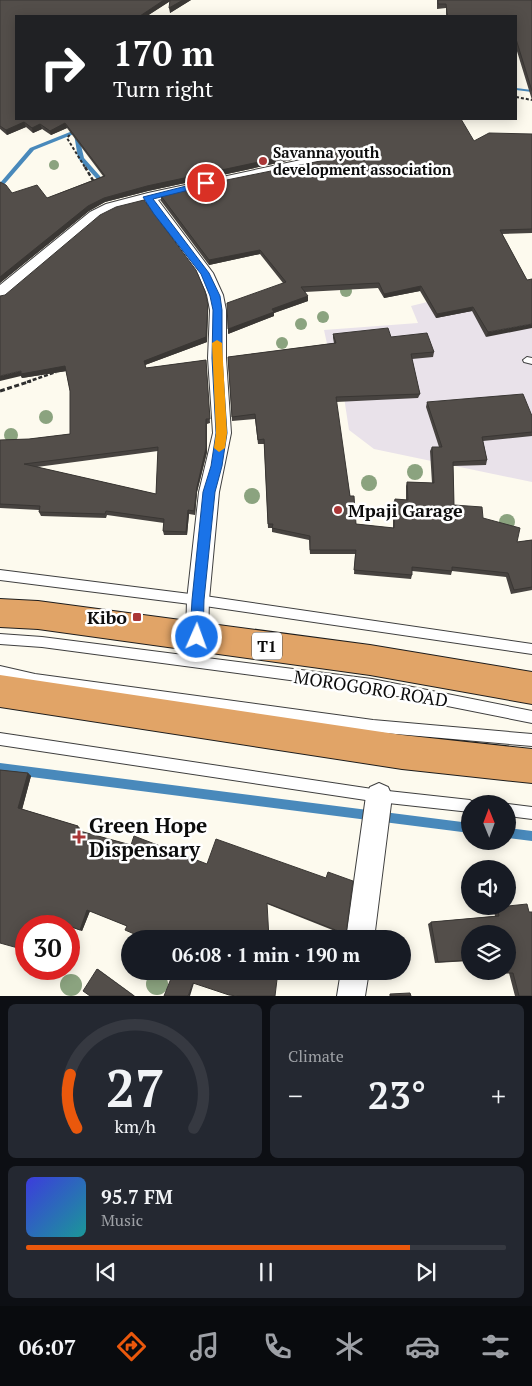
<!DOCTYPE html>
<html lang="en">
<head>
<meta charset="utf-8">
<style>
	:root { --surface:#171b24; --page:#242831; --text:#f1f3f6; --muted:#9ea1a6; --line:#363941; --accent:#ea580c }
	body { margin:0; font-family:"PT Serif",serif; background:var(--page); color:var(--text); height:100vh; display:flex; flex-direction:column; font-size:19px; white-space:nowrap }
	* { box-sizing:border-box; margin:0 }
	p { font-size:16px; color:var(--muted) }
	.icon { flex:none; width:28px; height:28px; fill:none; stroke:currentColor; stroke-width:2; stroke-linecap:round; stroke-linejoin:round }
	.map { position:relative; height:996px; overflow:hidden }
	.panel { display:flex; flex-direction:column; gap:8px; padding:8px; background:#0d0f14; flex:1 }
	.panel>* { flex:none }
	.guide { position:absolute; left:15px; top:15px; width:502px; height:105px; border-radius:0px; box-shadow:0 2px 12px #0003; background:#202124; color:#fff; overflow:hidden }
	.needle { width:32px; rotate:359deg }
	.fabs { position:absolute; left:461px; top:795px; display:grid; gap:10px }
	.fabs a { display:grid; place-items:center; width:55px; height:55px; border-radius:50%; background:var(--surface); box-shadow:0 2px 12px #0003; font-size:25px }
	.speed { position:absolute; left:15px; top:915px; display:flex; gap:10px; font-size:25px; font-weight:700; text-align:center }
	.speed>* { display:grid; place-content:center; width:65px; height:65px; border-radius:50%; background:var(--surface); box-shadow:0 2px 12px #0003; line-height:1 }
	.speed .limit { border:8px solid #d22; background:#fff; color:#111 }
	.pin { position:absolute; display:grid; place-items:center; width:42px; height:42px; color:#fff; margin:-21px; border:2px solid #fff; border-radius:50%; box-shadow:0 1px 5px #0007 }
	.me { position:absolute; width:55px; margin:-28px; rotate:2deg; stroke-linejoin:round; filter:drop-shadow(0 0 4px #0008) }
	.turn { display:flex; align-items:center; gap:18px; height:105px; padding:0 15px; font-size:22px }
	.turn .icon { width:65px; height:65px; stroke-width:2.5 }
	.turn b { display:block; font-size:35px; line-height:42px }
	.big { font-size:38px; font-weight:700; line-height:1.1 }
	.panel .tile { flex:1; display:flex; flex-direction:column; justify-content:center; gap:8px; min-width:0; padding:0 18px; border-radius:8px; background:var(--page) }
	.panel .dial { align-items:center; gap:0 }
	.dial svg { height:130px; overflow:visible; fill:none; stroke:var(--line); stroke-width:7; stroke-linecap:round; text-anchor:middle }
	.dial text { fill:var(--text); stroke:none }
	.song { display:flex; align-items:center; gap:15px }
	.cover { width:60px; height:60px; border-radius:8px; background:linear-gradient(135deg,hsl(240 70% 55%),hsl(180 70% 35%)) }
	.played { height:5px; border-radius:2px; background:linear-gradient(90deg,var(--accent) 80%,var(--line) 80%) }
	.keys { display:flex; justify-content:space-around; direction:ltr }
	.heat { display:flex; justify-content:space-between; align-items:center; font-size:28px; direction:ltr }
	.panel .tiles { flex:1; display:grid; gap:8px; grid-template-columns:1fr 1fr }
	.tile:last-child { grid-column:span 2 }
	.trip { position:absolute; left:121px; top:930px; width:290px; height:50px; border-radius:25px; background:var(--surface); box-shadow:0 2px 12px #0003; font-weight:700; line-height:50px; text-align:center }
	.menu { display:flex; height:80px; justify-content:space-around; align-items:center; background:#090b0e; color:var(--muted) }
	.menu .icon { width:35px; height:35px }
	.menu .current { color:var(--accent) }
	.menu b { font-size:22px; color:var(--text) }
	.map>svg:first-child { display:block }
	.industrial { fill:#e9e2ea }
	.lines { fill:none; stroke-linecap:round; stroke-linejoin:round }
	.stream { fill:#4989bb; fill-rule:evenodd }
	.lane-casing { stroke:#3f3f3f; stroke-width:2 }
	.street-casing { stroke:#3f3f3f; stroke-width:2 }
	.highway-casing { stroke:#1d1d1d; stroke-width:2 }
	.path-far2 { stroke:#2e2e2e; stroke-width:2; stroke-dasharray:3 2; stroke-linecap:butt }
	.path-far1 { stroke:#2e2e2e; stroke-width:2.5; stroke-dasharray:4 2; stroke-linecap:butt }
	.path { stroke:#2e2e2e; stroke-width:3; stroke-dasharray:5 2.5; stroke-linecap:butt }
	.lane { fill:#fff; fill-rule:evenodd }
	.street { fill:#fff; fill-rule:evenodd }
	.highway { fill:#e1a467; fill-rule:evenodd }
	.tree { fill:#8ba37f }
	.wall { fill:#474340; fill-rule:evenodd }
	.shaded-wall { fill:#3a3734 }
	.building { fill:#534e4a; stroke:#3a3734; fill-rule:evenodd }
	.route { fill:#1a73e8; stroke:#114b97 }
	.slow { fill:#f59e0b }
	.poi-dot { fill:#aa3737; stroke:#fff; stroke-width:2 }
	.labels { text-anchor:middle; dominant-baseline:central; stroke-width:5; stroke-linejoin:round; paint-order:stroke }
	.far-poi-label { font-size:15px; font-weight:bold; fill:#0c0c0c; stroke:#fff; text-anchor:start }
	.shield { fill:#fff; stroke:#555; stroke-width:1 }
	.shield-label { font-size:16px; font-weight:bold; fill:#0c0c0c }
	.poi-label { font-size:18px; font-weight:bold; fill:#0c0c0c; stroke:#fff; text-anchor:start }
	.street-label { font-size:18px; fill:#0c0c0c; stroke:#fff }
	.near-poi-label { font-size:21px; font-weight:bold; fill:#0c0c0c; stroke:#fff; text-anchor:start }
</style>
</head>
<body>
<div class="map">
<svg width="532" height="996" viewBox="0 0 532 996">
	<rect width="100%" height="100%" fill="#fdfaee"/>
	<path class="industrial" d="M532,281V482L374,449L349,430L340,371L329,353L324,330L418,323L411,306L488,287Z"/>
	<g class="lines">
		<path class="stream" d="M516,88L532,90V92L516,90Z
			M80,128L83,130L78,132L84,158L107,184V186H103L78,158L74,134L34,150L2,187L0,188V183L30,148Z
			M0,763L470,823V833L0,773Z
			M508,828L532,831V841L508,838Z"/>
		<g class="lane-casing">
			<path id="lane" d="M527,357L532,358V364L524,362L523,360Z
				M0,570L198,595L532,644V654L198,605L0,580Z
				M0,634L42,637L372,679L532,711V723L372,691L42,647L0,644Z
				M0,666L35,674L373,720L532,734V746L373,732L35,686L0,678Z
				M0,733L379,790L470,800L475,804H470V812L379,802L0,745Z
				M508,804L532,807V819L508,816Z"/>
		</g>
		<g class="street-casing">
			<path id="street" d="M324,155L329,156L331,159L329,162L207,187L158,200L213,273L223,295L226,310V358L231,433L219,492L209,600L208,637L205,644L197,647L189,644L186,637L187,600L199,492L213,433L208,358L210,310L207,295L198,274L145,203L116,210L100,218L6,298L0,300V285L90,212L106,204L148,193Z
				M379,783L388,787L392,796L374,939H346L366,796L370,787Z
				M341,971H369L365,996H337Z"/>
		</g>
		<g class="highway-casing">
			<path id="highway" d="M0,599L38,601L370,645L532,672V704L370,675L38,629L0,627Z
				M0,675L402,735L532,749V783L402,769L0,707Z"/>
		</g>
		<path class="path-far2" d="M516,97L532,100
			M73,131L67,138L86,169"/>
		<path class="path-far1" d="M85,167L94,182
			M27,382L56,372"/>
		<path class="path" d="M0,391L31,381"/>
		<use href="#lane" class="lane"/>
		<use href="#street" class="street"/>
		<use href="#highway" class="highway"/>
	</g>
	<g class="tree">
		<circle cx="54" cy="165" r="5"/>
		<circle cx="346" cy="291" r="6"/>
		<circle cx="323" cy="317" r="6"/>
		<circle cx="301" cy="324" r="6"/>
		<circle cx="282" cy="343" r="6"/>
		<circle cx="46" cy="417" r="7"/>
		<circle cx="11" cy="435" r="7"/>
		<circle cx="415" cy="472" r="8"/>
		<circle cx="369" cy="483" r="8"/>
		<circle cx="252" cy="496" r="8"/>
		<circle cx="507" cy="522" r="8"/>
		<circle cx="157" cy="984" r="11"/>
		<circle cx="71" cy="985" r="11"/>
	</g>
	<path class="wall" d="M0,0H191L170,13V1L147,16H16V119L474,141L532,134V233L502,234L527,280L486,337L472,311L436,318L420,291L384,298L378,288L305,292L308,301L274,313V316L228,334L283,283L260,254L209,265L161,201V196L330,159L331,156L329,154L324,153L148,191L105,202L89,211L0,283V182L12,193L47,198L103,176L67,128L51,135L42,129L33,133L26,127L7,135L0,129Z
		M437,0H532V100L516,48V16H446V8L437,9Z
		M208,305L207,342L145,365L146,368L206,360L210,423L207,424V452L197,492L195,515L189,514L187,535H164L163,531L164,523L107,515L106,518L41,516L39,512V510L0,508V440L29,439L70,434V391L66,371L22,378L21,376ZM158,451L156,494L37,467Z
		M333,334L391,337L434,352L433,357L412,359L420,394L418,398L336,402L350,496L356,524L393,528V503L395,499L406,500V486L407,482L432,483L430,451L432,447H439L426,407L427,402L532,416V436L483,441L487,460L486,465L453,466L454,505L483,518L517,542L532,540V590L511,594L506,577L452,571L451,575L412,571V575L411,579L354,574L355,554H310L309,540L272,532V528H268L264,444H258L255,419L232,421L228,357L334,343L333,338Z
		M0,770L28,773L31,776L22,809L78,826L80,828L79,831L131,845L346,934L345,935L267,904L127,926L90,911L82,931L49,919L25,939L22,949Z
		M497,907L532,996H515L509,973L476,974L475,971H508L470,934V961L435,963L428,924L431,922L495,916L493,908Z"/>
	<path class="shaded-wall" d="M164,0H172L147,16H140Z
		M183,0H191L170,13L169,8Z
		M24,122L26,127L7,135L6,130Z
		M65,123L67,128L51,135L50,131Z
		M40,124L42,129L33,133L32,128Z
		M324,148V153L148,191L105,202L89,211L0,283V277L88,206L104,198L147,186Z
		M260,250V254L209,265V260Z
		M421,286L420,291L384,298V294Z
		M308,296V301L274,313V316L228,334V329L272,309Z
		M208,305L207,342L145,365L144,361Z
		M473,307L472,311L436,318L437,314Z
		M532,324V328L486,337L488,332Z
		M65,366L67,371L22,378L21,376L0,381V376L21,371Z
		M206,419L207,452L197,492L195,515L194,511L197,487Z
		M188,510L189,514L187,535L186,532Z
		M28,773L31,776L22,810L18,808Z
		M87,910L90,911L82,931L80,930Z
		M46,918L49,919L46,926H43Z
		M21,938L25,939L22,949L18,948Z
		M97,969H98L135,996H134Z
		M193,983H194L190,996H188Z"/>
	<path class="building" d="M0,0H164L140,16H16V119H461L474,141L489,133L532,134V229L500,230L527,280L532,279V324L488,332L473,307L437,314L421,286L384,294L379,283L301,287L308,296L272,309L274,312L228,329L227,303L286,282L260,250L209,260L161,196L207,184L330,159L333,153L330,149L324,148L147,186L104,198L88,206L0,277V182L6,185L12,193L37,185L47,198L105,176L65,123L50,131L40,124L32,128L24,122L6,130L0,126Z
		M170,0H183L169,8Z
		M438,0H532V91L516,39V16H448L447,13L446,4H438Z
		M144,200L196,270L205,291L208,305L206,337L144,361L146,368L206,360L210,419H206V448L197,487L194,511L188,510L186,532L163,531L164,519L106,511L105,514L39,512L40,506L0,504V440L29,439L70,434V391L65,366L21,374V371L0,376V296L5,295L100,215L116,207ZM158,447L156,494L24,464Z
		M388,328L391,337L427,333L434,352L411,354L420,394L336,397L350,496H354L356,524L394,528L395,499L408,500L407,482L434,483L432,447H442L427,402L523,394L532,416V432L482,437L487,460L453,462L454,505L482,507L483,518L520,528L517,542L532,540V587L514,590L508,573L452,567V571L412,567V575L354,570L356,550H310V536L272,528L273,524H268L264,439L258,440L255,414L232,417L228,357L336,343L333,334Z
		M0,770L28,773L18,808L78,826L76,830L131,845L134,836L207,864L216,839L326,878L328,872L353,881L346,934L267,903L269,939H146L125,930L127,926L87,910L80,930L46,918L43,926H26V940L21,938L18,948L0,943Z
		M527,904L529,912H532V996H519L513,973H479V971H508V934H470V960L438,962L431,922L499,916L497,907L508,906Z
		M97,969L134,996H90L83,991Z
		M174,971H278L275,996H237L229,995L193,983L188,996H164Z
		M410,993L411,996H390V994Z"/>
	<path class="route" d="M206,181L210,183L209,185L153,199L209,273L220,296L222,310V358L227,433L222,466L215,492L204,600L203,637L201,641L197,643L192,641L190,637L192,600L203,492L211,466L216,433L212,358L213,310L210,296L201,274L154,214L143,197Z"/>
	<path class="slow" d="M217,340L222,343L227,433L225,448L219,452L214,448L216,433L212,343Z"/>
	<g class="poi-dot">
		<circle cx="263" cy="161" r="5"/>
		<circle cx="338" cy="510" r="5"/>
		<rect x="132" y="612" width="10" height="10" rx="2.5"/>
		<path d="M76.5 829.5h5v5h5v5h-5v5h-5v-5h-5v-5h5z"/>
	</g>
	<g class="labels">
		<g class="far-poi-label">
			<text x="273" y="152">Savanna youth<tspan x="273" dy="17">development association</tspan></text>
		</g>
		<rect class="shield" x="252" y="632.5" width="30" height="27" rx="4"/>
		<g class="shield-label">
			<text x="267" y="646">T1</text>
		</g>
		<g class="poi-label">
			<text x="348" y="510">Mpaji Garage</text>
			<text x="127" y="617" text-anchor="end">Kibo</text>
		</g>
		<g class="street-label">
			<text transform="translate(371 688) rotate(9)">MOROGORO ROAD</text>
		</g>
		<g class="near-poi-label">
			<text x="89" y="825">Green Hope<tspan x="89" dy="24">Dispensary</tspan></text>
		</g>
	</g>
</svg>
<div class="fabs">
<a><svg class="needle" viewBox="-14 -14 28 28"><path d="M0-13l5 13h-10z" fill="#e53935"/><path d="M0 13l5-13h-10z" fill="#9ea1a6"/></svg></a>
<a><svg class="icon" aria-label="sound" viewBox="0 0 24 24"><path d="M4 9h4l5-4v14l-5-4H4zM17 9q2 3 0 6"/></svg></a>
<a><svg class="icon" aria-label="layers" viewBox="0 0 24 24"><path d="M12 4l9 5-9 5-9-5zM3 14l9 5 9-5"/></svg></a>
</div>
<div class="speed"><div class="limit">30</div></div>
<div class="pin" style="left:206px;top:183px;background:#d93025"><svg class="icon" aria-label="arrive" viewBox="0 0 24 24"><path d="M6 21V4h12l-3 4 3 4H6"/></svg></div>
<svg class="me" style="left:197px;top:637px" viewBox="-20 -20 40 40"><circle r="17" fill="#1a73e8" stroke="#fff" stroke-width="3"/><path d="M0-11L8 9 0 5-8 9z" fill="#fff"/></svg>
<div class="trip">06:08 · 1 min · 190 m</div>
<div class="guide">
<div class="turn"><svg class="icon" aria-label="right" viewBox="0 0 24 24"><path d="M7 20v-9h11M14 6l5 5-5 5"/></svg><div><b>170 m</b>Turn right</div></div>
</div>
</div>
<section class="panel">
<div class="tiles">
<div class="tile dial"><svg viewBox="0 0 100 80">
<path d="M14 69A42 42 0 1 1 86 69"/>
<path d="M14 69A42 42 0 0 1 10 36" stroke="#ea580c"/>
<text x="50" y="56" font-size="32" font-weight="700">27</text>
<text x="50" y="72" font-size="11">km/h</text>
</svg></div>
<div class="tile"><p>Climate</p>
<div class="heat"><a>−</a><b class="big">23°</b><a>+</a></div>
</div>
<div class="tile">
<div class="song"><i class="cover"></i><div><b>95.7 FM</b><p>Music</p></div></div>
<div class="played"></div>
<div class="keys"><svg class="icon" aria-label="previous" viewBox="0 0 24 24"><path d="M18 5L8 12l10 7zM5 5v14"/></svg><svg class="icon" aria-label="pause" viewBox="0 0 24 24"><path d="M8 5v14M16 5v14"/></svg><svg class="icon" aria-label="next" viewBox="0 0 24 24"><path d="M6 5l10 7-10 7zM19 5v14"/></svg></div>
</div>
</div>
</section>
<nav class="menu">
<b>06:07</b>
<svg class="icon current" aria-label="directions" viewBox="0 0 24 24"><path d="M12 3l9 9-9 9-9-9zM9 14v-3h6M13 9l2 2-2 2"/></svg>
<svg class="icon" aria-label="music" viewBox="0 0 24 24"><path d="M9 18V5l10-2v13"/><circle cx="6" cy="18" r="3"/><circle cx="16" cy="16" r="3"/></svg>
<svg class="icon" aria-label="phone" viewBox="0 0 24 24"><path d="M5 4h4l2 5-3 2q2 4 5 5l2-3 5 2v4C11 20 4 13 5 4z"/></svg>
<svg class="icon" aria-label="climate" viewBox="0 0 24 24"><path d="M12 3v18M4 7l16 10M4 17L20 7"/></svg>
<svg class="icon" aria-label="car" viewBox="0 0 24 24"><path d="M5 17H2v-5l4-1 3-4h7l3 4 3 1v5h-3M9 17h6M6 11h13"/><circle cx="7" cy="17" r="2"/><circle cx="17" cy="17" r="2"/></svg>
<svg class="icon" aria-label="filters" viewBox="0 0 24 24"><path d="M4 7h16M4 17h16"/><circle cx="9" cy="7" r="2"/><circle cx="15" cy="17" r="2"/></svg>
</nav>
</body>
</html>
